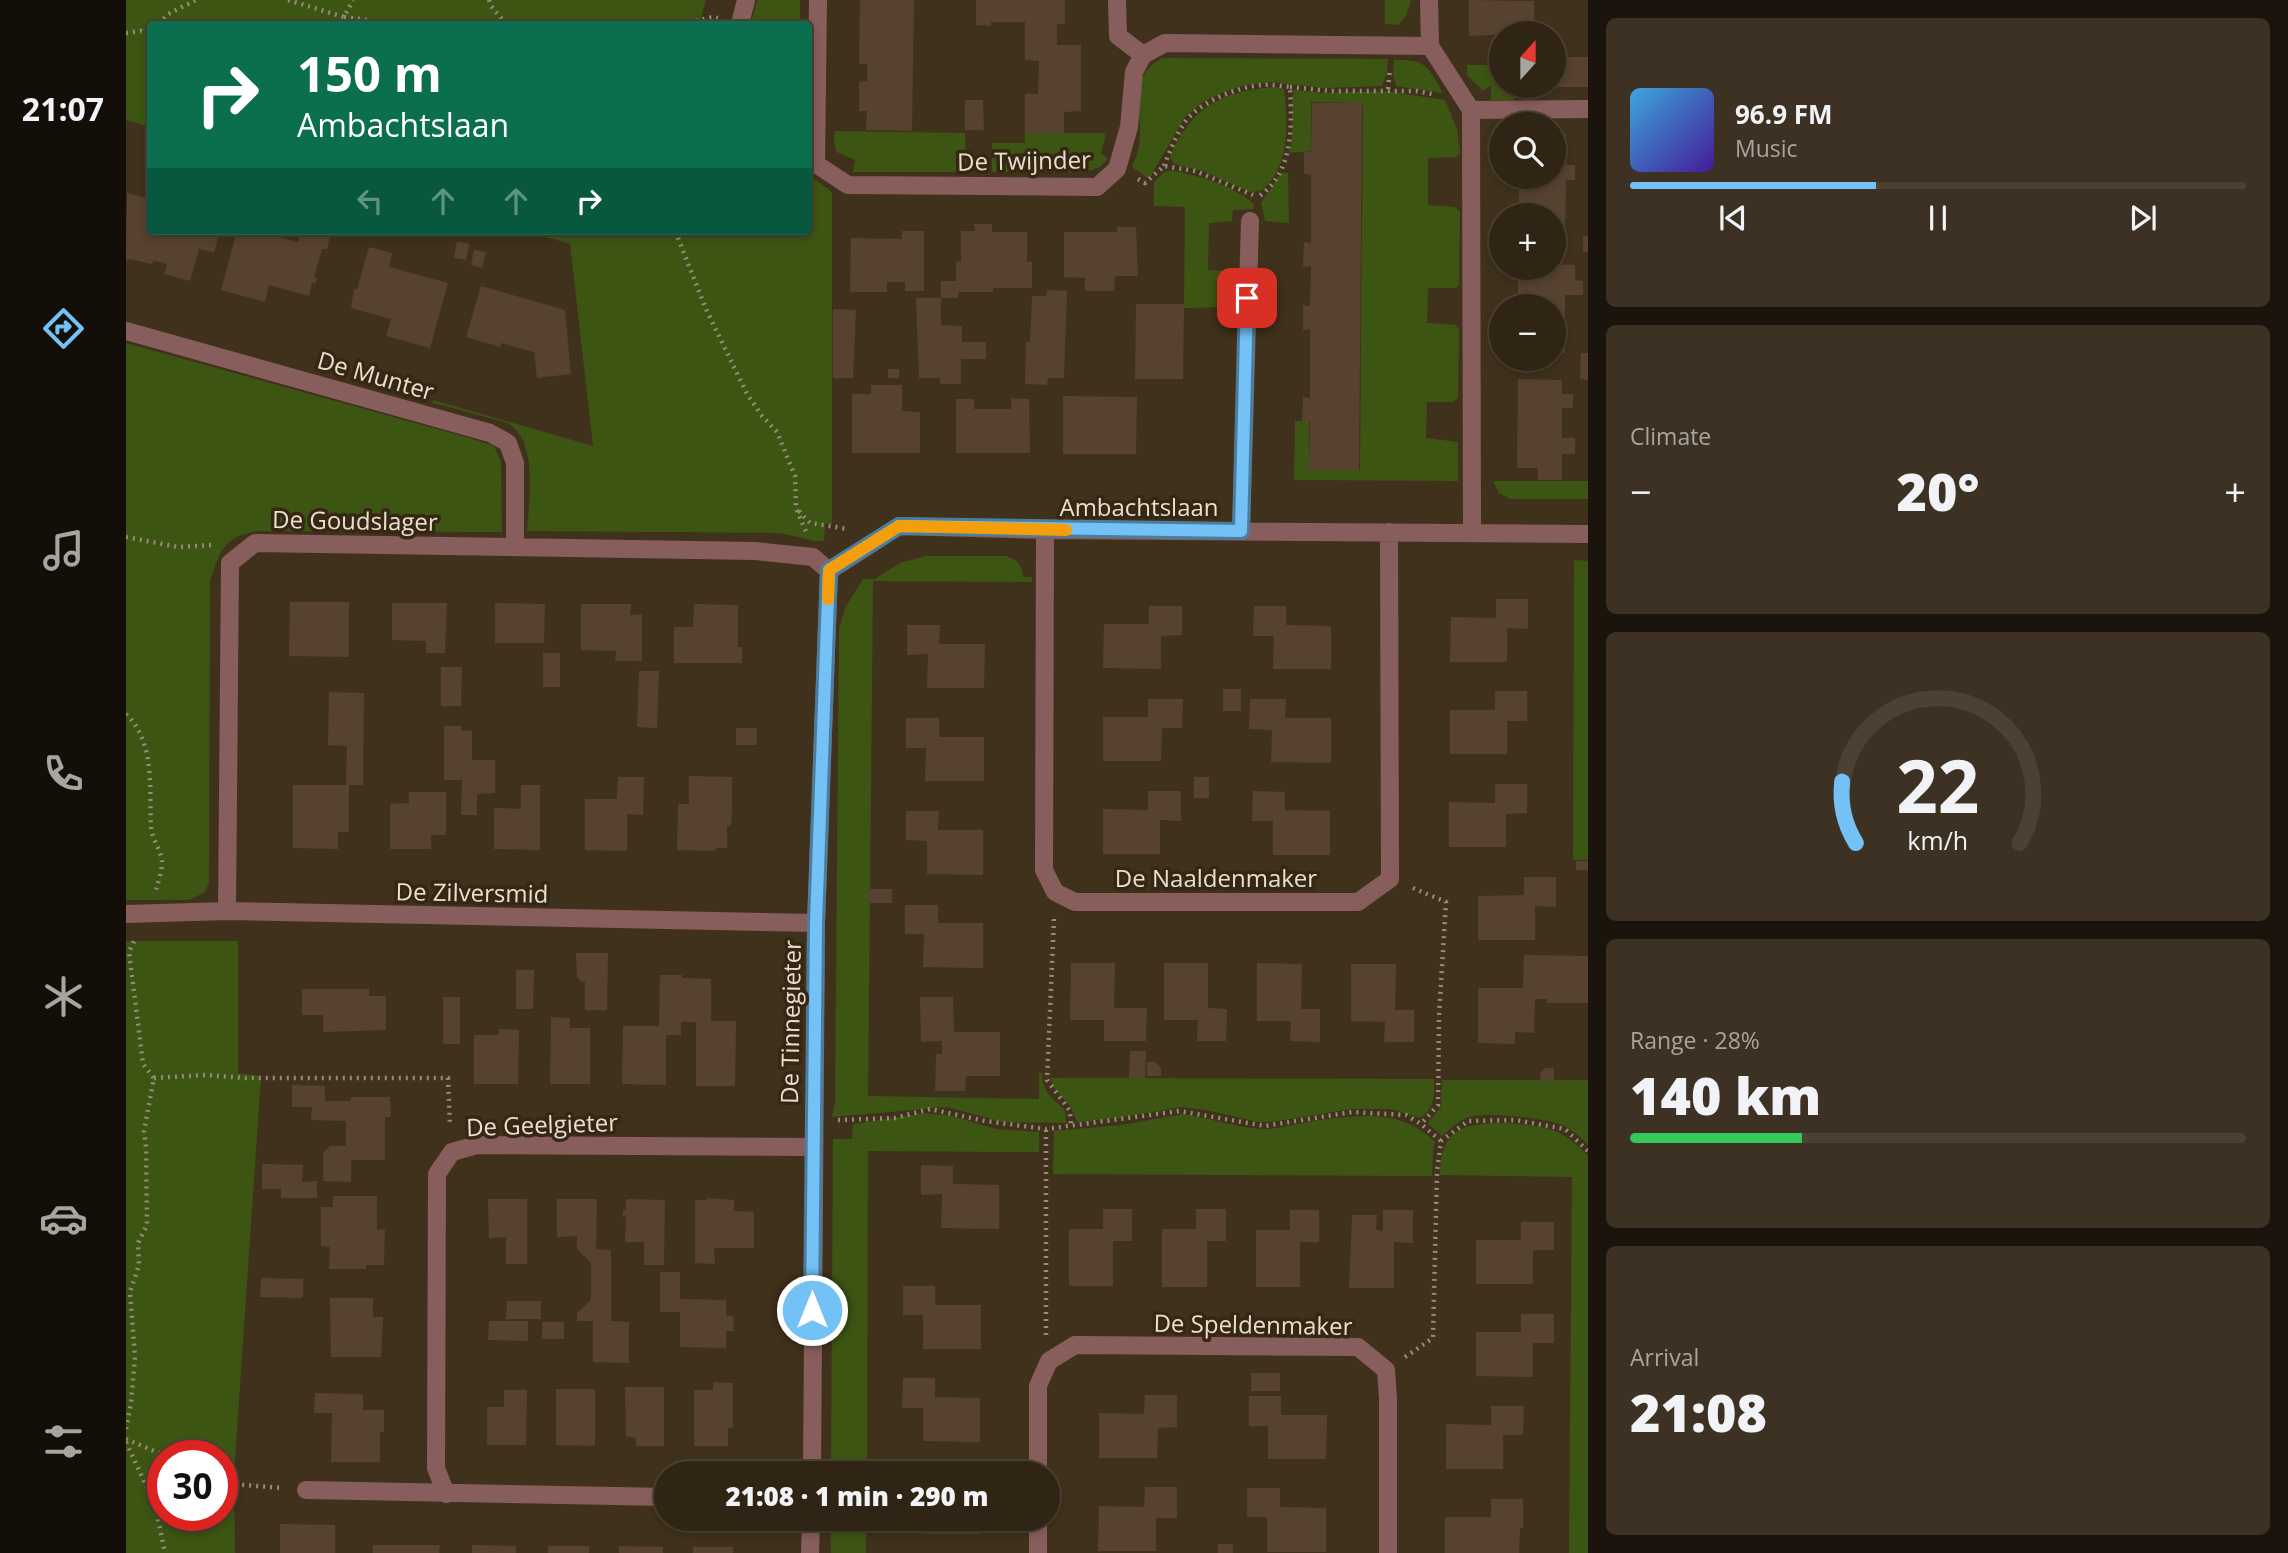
<!DOCTYPE html>
<html lang="en">
<head>
<meta charset="utf-8">
<style>
	:root { --surface:#302515; --page:#3c3122; --text:#f1f3f6; --muted:#a8a5a0; --line:#4b4234; --accent:#73c1f5 }
	body { margin:0; font-family:"Open Sans",sans-serif; background:var(--page); color:var(--text); height:100vh; display:flex; flex-direction:column; font-size:26px; white-space:nowrap }
	* { box-sizing:border-box; margin:0 }
	p { font-size:23px; color:var(--muted) }
	.icon { flex:none; width:38px; height:38px; fill:none; stroke:currentColor; stroke-width:2; stroke-linecap:round; stroke-linejoin:round }
	.map { position:relative; flex:1; overflow:hidden }
	.sheet { display:flex; flex-direction:column; gap:18px; padding:18px; background:#1a140c; width:700px }
	.sheet>* { flex:none }
	.top-card { position:absolute; left:21px; top:21px; width:665px; height:214px; border-radius:7px; box-shadow:0 4px 10px #0003,0 0 0 2px var(--line); background:#0b6e4f; color:#fff; overflow:hidden }
	.needle { width:46px; rotate:21deg }
	.buttons { position:absolute; left:1363px; top:21px; display:grid; gap:14px }
	.buttons a { display:grid; place-items:center; width:77px; height:77px; border-radius:50%; background:var(--surface); box-shadow:0 4px 10px #0003,0 0 0 2px var(--line); font-size:35px }
	.speed { position:absolute; left:21px; top:1440px; display:flex; gap:14px; font-size:35px; font-weight:700; text-align:center }
	.speed>* { display:grid; place-content:center; width:91px; height:91px; border-radius:50%; background:var(--surface); box-shadow:0 4px 10px #0003,0 0 0 2px var(--line); line-height:1 }
	.speed .limit { border:10px solid #d22; background:#fff; color:#111 }
	.pin { position:absolute; display:grid; place-items:center; width:60px; height:60px; color:#fff; margin:-30px; border-radius:14px; box-shadow:0 4px 10px #0006 }
	.me { position:absolute; width:77px; margin:-38px; rotate:0deg; stroke-linejoin:round; filter:drop-shadow(0 0 5px #0008) }
	.turn { display:flex; align-items:center; gap:24px; height:147px; padding:0 35px; font-size:32px }
	.turn .icon { width:91px; height:91px; stroke-width:2.5 }
	.turn b { display:block; font-size:49px; line-height:60px }
	.lanes { display:flex; align-items:center; height:66px; padding:0 35px; background:#0003; justify-content:center; gap:35px; direction:ltr }
	.lanes .off { opacity:.35 }
	.big { font-size:52px; font-weight:800; line-height:1.1 }
	.sheet .card { flex:1; display:flex; flex-direction:column; justify-content:center; gap:10px; min-width:0; padding:0 24px; border-radius:10px; background:var(--page) }
	.sheet .dial { align-items:center; gap:0 }
	.dial svg { height:182px; overflow:visible; fill:none; stroke:var(--line); stroke-width:7; stroke-linecap:round; text-anchor:middle }
	.dial text { fill:var(--text); stroke:none }
	.song { display:flex; align-items:center; gap:21px }
	.cover { width:84px; height:84px; border-radius:10px; background:linear-gradient(135deg,hsl(200 70% 55%),hsl(260 70% 35%)) }
	.played { height:7px; border-radius:4px; background:linear-gradient(90deg,var(--accent) 40%,var(--line) 40%) }
	.keys { display:flex; justify-content:space-around; direction:ltr }
	.heat { display:flex; justify-content:space-between; align-items:center; font-size:38px; direction:ltr }
	.charge { height:10px; border-radius:5px; background:linear-gradient(90deg,#34c759 28%,var(--line) 0) }
	.trip { position:absolute; left:528px; top:1461px; width:406px; height:70px; border-radius:35px; background:var(--surface); box-shadow:0 4px 10px #0003,0 0 0 2px var(--line); font-weight:800; line-height:70px; text-align:center }
	main { display:flex; flex:1; min-height:0 }
	.tab-bar { display:flex; flex-direction:column; width:126px; justify-content:space-around; align-items:center; background:#130f08; color:var(--muted) }
	.tab-bar .icon { width:49px; height:49px }
	.tab-bar .on { color:var(--accent) }
	.tab-bar b { font-size:32px; color:var(--text) }
	.map>svg:first-child { display:block }
	.green { fill:#3d5513; fill-rule:evenodd }
	.building { fill:#574231 }
	.lines { fill:none; stroke-linecap:round; stroke-linejoin:round }
	.path { stroke:#968a79; stroke-width:4.5; stroke-dasharray:2 5; stroke-linecap:butt }
	.lane { stroke:#885e5c; stroke-width:18 }
	.street { stroke:#885e5c; stroke-width:18 }
	.route-casing { stroke:#4b7d9f; stroke-width:18 }
	.route { stroke:#73c1f5; stroke-width:12 }
	.slow { stroke:#f59e0b; stroke-width:12 }
	.labels { text-anchor:middle; dominant-baseline:central; stroke-width:7; stroke-linejoin:round; paint-order:stroke }
	.street-label { font-size:24px; fill:#e8ded2; stroke:#362713 }
</style>
</head>
<body>
<main>
<nav class="tab-bar">
<b>21:07</b>
<svg class="icon on" aria-label="directions" viewBox="0 0 24 24"><path d="M12 3l9 9-9 9-9-9zM9 14v-3h6M13 9l2 2-2 2"/></svg>
<svg class="icon" aria-label="music" viewBox="0 0 24 24"><path d="M9 18V5l10-2v13"/><circle cx="6" cy="18" r="3"/><circle cx="16" cy="16" r="3"/></svg>
<svg class="icon" aria-label="phone" viewBox="0 0 24 24"><path d="M5 4h4l2 5-3 2q2 4 5 5l2-3 5 2v4C11 20 4 13 5 4z"/></svg>
<svg class="icon" aria-label="climate" viewBox="0 0 24 24"><path d="M12 3v18M4 7l16 10M4 17L20 7"/></svg>
<svg class="icon" aria-label="car" viewBox="0 0 24 24"><path d="M5 17H2v-5l4-1 3-4h7l3 4 3 1v5h-3M9 17h6M6 11h13"/><circle cx="7" cy="17" r="2"/><circle cx="17" cy="17" r="2"/></svg>
<svg class="icon" aria-label="filters" viewBox="0 0 24 24"><path d="M4 7h16M4 17h16"/><circle cx="9" cy="7" r="2"/><circle cx="15" cy="17" r="2"/></svg>
</nav>
<div class="map">
<svg width="1462" height="1553" viewBox="0 0 1462 1553">
	<rect width="100%" height="100%" fill="#40311c"/>
	<path class="green" d="M0,0H580L573,24H24V127L0,120Z
		M631,0H674V24H644L626,19Z
		M1259,0H1285L1280,16L1272,25L1259,24Z
		M1365,57H1375L1376,86H1389L1388,100H1365V85L1357,91L1341,75V65H1365Z
		M1036,58H1044L1262,59L1261,72L1256,86L1199,88L1144,82L1119,85L1098,92L1077,102L1059,117L1023,179L1006,167C1009,160 1012,153 1013,146C1018,114 1000,76 1036,58Z
		M1268,60C1300,59 1302,66 1317,93L1270,86L1267,75Z
		M1150,87L1158,89C1162,122 1165,167 1135,191L1124,192L1077,171L1048,164L1044,157C1065,106 1096,91 1150,87Z
		M1168,90L1197,93L1260,91L1319,100L1331,129L1334,153L1330,157L1302,158V205L1329,207L1334,212L1333,284L1330,288H1302L1301,323L1329,325L1333,329L1332,398L1327,402H1301L1300,438L1332,442V481L1168,480L1169,421H1183V470H1234L1237,103L1185,102V151L1163,153C1170,132 1163,111 1168,90Z
		M709,131L839,133L840,172H727L729,160L711,152L708,144Z
		M899,133H980L975,153L982,159L974,167L959,172H866V143H899Z
		M683,168L688,179L706,192V524H699L698,541H689L654,533L401,531C403,502 413,440 381,423C375,420 366,419 360,417C342,412 324,407 307,403V400L467,446L444,244L399,231H682Z
		M1044,170C1073,176 1104,184 1127,203L1128,209L1107,210L1106,221L1083,223L1082,270L1103,271L1106,274L1105,307L1058,308L1059,207L1028,206V182L1037,173Z
		M1155,173H1162L1163,223L1139,221L1135,203Z
		M0,343L347,439L368,446L375,462L376,532L132,531C97,537 95,550 84,581L83,882L79,892L63,900H0Z
		M1367,481H1462V499H1384L1373,493Z
		M800,556H880C893,560 895,565 897,577H906V582L747,581L742,1096L913,1099V1073H916C917,1093 925,1097 939,1110L940,1123L877,1122L821,1107L706,1117L709,1103L713,628L719,608L737,579H749L774,563Z
		M1448,560L1462,561V860H1447Z
		M0,941H112V1073L135,1076L108,1474L109,1553H0ZM37,1456H96V1516H37Z
		M924,1078L1308,1079C1309,1095 1308,1108 1295,1118L1265,1109H1225L1146,1122H1132L1080,1110L1055,1107L992,1118L951,1122L945,1107L928,1088Z
		M1316,1080H1462V1145C1454,1137 1447,1130 1436,1125C1419,1118 1354,1110 1338,1119C1330,1123 1323,1130 1316,1136L1302,1123L1315,1107Z
		M799,1113L826,1116L870,1129L913,1132V1152L742,1151L741,1473H705L707,1139H726L727,1124Z
		M1057,1114C1084,1118 1113,1129 1141,1129C1159,1128 1176,1122 1194,1120C1237,1115 1276,1109 1309,1142L1307,1151L1306,1176L927,1174L928,1131L995,1125Z
		M1382,1123C1423,1128 1430,1125 1462,1155V1553H1443L1446,1177L1314,1175C1315,1126 1340,1123 1382,1123Z
		M704,1519H740V1553H705Z"/>
	<path class="building" d="M734,0H788L786,131L740,130L741,111H733V82L741,81V64H733Z
		M850,0H939V24H931V45H955V111L938,112V133H899V94H912L913,61L899,60V22H865V26L850,25Z
		M1343,0L1408,1V33L1343,36Z
		M1428,57H1462V87H1428Z
		M839,100H857L858,130H839Z
		M1186,103H1236L1233,470H1183L1184,421L1176,422L1177,397L1184,398V329L1177,330V305L1184,306L1185,266L1177,267L1178,242L1185,243V175L1178,174V151L1185,152Z
		M1428,134H1440V165H1449V180H1440L1439,238H1428V215H1393V177H1428Z
		M1,193L24,199V231H94L88,252L73,249L64,281L38,274L41,264L27,260L26,264L4,259L0,261Z
		M848,224H866V232H901V262H906V288H867V292H832V298H815V281H830V262L835,261V231H849Z
		M991,227H1010L1012,276H989L988,291H959V278L938,277V232H991Z
		M111,231H131L172,242L175,231L200,234L204,237L201,249H196L188,277L191,278L189,284L186,283L183,296L143,285L139,302L95,290Z
		M776,231H798V291H779V282H761V292H724L725,238L776,239Z
		M1457,236H1462V252H1457Z
		M331,241L343,244L340,260L328,258Z
		M243,247L266,253L263,267L322,283L304,348L260,336L265,319L225,308L228,289H231Z
		M348,250L360,252L356,268L345,265Z
		M1428,264L1449,265V280L1457,281V295H1439V353H1428V306H1392V268H1428Z
		M355,286L439,310L445,374L411,378L408,352L375,343L374,347L340,337Z
		M921,290L941,291L938,378H922L921,385L899,384L900,342H904L906,296H920Z
		M790,298H815V325L836,326V342H860V359H835V384H814V378H793Z
		M1010,304H1058L1057,379H1009Z
		M707,309L730,310L727,378H707Z
		M1455,353H1462V380L1454,379Z
		M762,369H773V378H762Z
		M1392,379L1436,380V394H1447V408H1436V438H1449V454H1436V480H1412V468H1391Z
		M745,385H776V411L794,412V453H726V394H745Z
		M937,396L1011,397L1010,454H937Z
		M885,398L903,399L904,453H830V399H848V409H885Z
		M1370,599H1402V629L1381,628V662H1324L1325,617L1370,618Z
		M164,602H223V657L163,656Z
		M266,603H321L319,653H300V641L266,640Z
		M369,603L419,604L418,643H369Z
		M455,604H505L504,615L516,614V661H489L490,651L455,650Z
		M568,604L612,605V647H616V663H548V627H567Z
		M1023,606H1056V635L1035,636V669L977,668L978,624H1023Z
		M1128,606H1160V625L1205,626V669H1147L1148,636H1127Z
		M781,625H814L813,644H859L858,688H801L802,654L781,655Z
		M417,653H434V687H417Z
		M315,667H336L335,706H315Z
		M513,671H533L531,728L511,727Z
		M1097,689H1115V711H1097Z
		M1369,691H1401V721H1381V754H1324V710H1369Z
		M203,692L238,693L237,785H223V832H212V849L167,848V785H220L221,746L202,745Z
		M1022,699H1057L1056,728H1036L1035,761H977V717H1022Z
		M1124,699H1160L1159,718H1205V763L1145,762L1146,730L1123,729Z
		M780,718H813V737H858V781H799L800,748H780Z
		M318,726H335V730L346,731V760H369V793L351,794V815H335L336,780H318Z
		M610,728H631V745H610Z
		M563,776L606,777V813L605,825L601,827V848H590L589,851L551,850L552,804H563Z
		M492,777H518L517,815L501,814V851L459,850V799H491Z
		M1068,777H1083V798H1068Z
		M1369,784H1401V813L1380,814V847H1323V802L1369,803Z
		M395,785H414V850L368,849V808L395,809Z
		M1022,791H1055V821L1034,820V854H977V809L1022,810Z
		M1127,791L1159,792V810L1204,811V855H1147V821H1126Z
		M283,792H320V835H305V849H264V804L283,803Z
		M780,811H813L812,830H857V875L801,874V841L780,840Z
		M1450,861H1462V870H1450Z
		M1398,877H1430V907L1409,906V940H1352V896L1398,895Z
		M742,889H766V903H742Z
		M779,905H812V923H857V968L797,967L798,934H779Z
		M450,953H482L481,1010H459V982H456L451,977Z
		M1398,955L1462,956V1003H1421V999H1409L1408,1033L1389,1032V1044L1352,1043V988H1397Z
		M945,963H989L988,1008H1021L1020,1041H978V1020H944Z
		M1038,963H1082V1008L1101,1009L1100,1041H1071L1072,1020H1038Z
		M1131,963L1176,964L1175,1009H1194V1042L1164,1041L1165,1021H1131Z
		M1225,964H1270L1269,1010H1288V1042H1258L1259,1022L1225,1021Z
		M390,970H408L407,1009H390Z
		M534,975H556V978L585,979V1021H610L609,1086H570V1022H555V1035H540V1085L496,1084L497,1026H533Z
		M176,989H243V996H260V1030L197,1032V1015H176Z
		M317,997H334V1044H317Z
		M794,997H827L828,1032H874V1076H840L839,1091H809L810,1054H816V1041L795,1042Z
		M425,1017L444,1018V1028H464V1084H424Z
		M373,1029L393,1030L392,1084H348V1035H373Z
		M1004,1051H1020L1019,1078H1003Z
		M1021,1062H1029L1035,1068V1076H1021Z
		M1420,1068H1428V1081H1415L1414,1073Z
		M166,1085L199,1086V1101H225V1097H264L265,1117H259V1160H225V1182L197,1181V1153L204,1146H220V1121L185,1120L186,1107H166Z
		M136,1164L177,1165L176,1182L191,1181V1198H155V1189H136Z
		M795,1165L827,1166V1184L873,1185V1229L815,1228L816,1194L795,1195Z
		M207,1196H251V1230L259,1229L258,1265H240V1269H203L204,1247L195,1246V1207H207Z
		M581,1198L608,1200V1211L628,1212V1248H588L589,1264L569,1263V1200H581Z
		M362,1199H401V1264H380V1237L363,1238Z
		M431,1199H471L470,1249L485,1250V1321L503,1322V1363L467,1362V1321H451V1313L465,1300V1263L451,1249V1236L431,1237Z
		M500,1199L539,1200L538,1265H518V1242H499L500,1216L497,1217V1211L500,1210Z
		M977,1209H1006V1241H987V1286H943V1229H977Z
		M1070,1209H1100V1241H1081V1287H1036V1229H1070Z
		M1164,1210H1193V1242H1174V1287H1130V1230H1164Z
		M1257,1210H1287V1243L1268,1242V1288H1223L1226,1215H1251L1250,1230L1257,1231Z
		M1395,1222H1428V1250H1407V1284H1350V1240H1395Z
		M534,1272H554V1299L600,1300V1316H607L608,1331H600V1348L554,1347V1312H534Z
		M135,1278L177,1279V1298L134,1297Z
		M777,1286H809V1305H855V1349H797V1315H777Z
		M204,1298H247V1317H257L255,1357H205Z
		M381,1301H415V1319H380Z
		M1395,1314H1428V1343H1407V1377L1350,1376V1332H1395Z
		M363,1321H402V1341L362,1340Z
		M416,1322H438V1339H416Z
		M1125,1373H1154V1391H1125Z
		M777,1378H809V1397L854,1398V1442L797,1441V1408H776Z
		M587,1382L607,1383V1428H602V1446H568V1390H587Z
		M499,1387H538V1446H510V1438L500,1436Z
		M430,1389H469V1446L430,1445Z
		M378,1390H401L400,1445H361V1407H378Z
		M189,1393L237,1394V1410H258V1432H254V1462H205L206,1413H188Z
		M1019,1395H1051V1427L1032,1428L1031,1458H973V1413L1018,1414Z
		M1123,1396H1155V1415H1201L1200,1459H1142V1426H1123Z
		M1365,1406H1398L1397,1435H1377V1469H1320V1424L1365,1425Z
		M776,1471H803V1474H776Z
		M1019,1487H1051V1518H1030V1551H972L973,1506L1018,1507Z
		M1121,1488H1154V1507L1200,1508V1552H1141V1517H1121Z
		M1365,1499H1397V1528H1394L1393,1553H1319V1517H1365Z
		M796,1519H853V1534H796Z
		M154,1524L209,1525V1553H154Z
		M1092,1544H1107V1553H1092Z
		M247,1545H314L313,1553H247Z
		M346,1545L390,1546V1553H346Z
		M422,1546H463V1553H422Z
		M493,1546L537,1547V1553H493Z
		M567,1547H607V1553H567Z"/>
	<g class="lines">
		<path class="path" d="M162,0L218,17L227,0
			M363,0L365,6L380,24
			M218,17L241,20L259,24
			M33,24L42,14L70,0
			M535,24C547,21 557,23 570,21C578,20 582,16 592,18
			M0,33L15,31L24,34
			M1164,87L1205,91H1290L1306,94
			M1262,89L1264,69
			M1038,166C1044,151 1050,135 1059,122C1075,101 1111,87 1136,85C1145,84 1155,86 1164,87C1166,125 1168,173 1132,197
			M1012,179L1019,183L1038,166L1069,171L1127,195
			M551,231L552,238L580,309L621,394L636,416L651,432L669,476L670,508L680,532
			M673,511L684,523L722,529
			M0,537L52,547L86,545
			M0,714C30,743 23,790 25,827C26,840 36,851 36,863C36,871 32,882 30,890
			M1287,888L1320,902L1313,1016L1312,1105L1295,1124
			M928,919L921,1080L944,1111L945,1127
			M28,1078L79,1075L119,1078H322L324,1126
			M712,1120L769,1118L804,1109L859,1121L920,1129L1053,1111L1139,1126L1226,1112L1280,1115L1295,1124L1315,1141
			M920,1335V1129
			M1279,1357L1307,1338L1311,1171L1315,1141L1342,1121L1389,1120L1439,1129L1462,1151
			M0,1429L5,1403L9,1357L4,1292L13,1265L12,1243L21,1225L20,1147L18,1131L28,1078L17,1064L3,952L9,939
			M0,1439L40,1456
			M0,1442L29,1505L39,1553
			M96,1480L106,1484L157,1488"/>
		<path class="lane" d="M991,0L992,36L1017,55
			M614,24L620,0
			M1345,110L1462,109"/>
		<path class="street" d="M692,0L690,164L722,185L971,187L991,169L1003,127L1008,72L1017,55L1039,43L1304,46
			M1303,0L1304,46L1345,110L1346,533
			M0,331L364,433L382,443L389,463V547
			M919,530L918,870L929,892L949,902H1232L1264,879L1263,532
			M1115,531L1124,221
			M703,571L773,526L919,530L1462,534
			M101,911L104,563L129,543L629,551L687,557L703,571
			M0,914L101,911L690,923
			M686,1474L690,923L703,571
			M912,1474V1386L923,1361L949,1345L1232,1347L1260,1370L1262,1398V1553
			M180,1490L541,1497
			M320,1494L310,1468L311,1174L326,1152L351,1145L687,1147
			M912,1519V1553
			M684,1553L685,1519"/>
	</g>
	<g class="lines">
		<g class="route-casing">
			<path id="route" d="M686,1310L690,923L703,570L773,526L1115,531L1121,298"/>
		</g>
		<use href="#route" class="route"/>
		<path class="slow" d="M702,599L703,570L773,526L940,530"/>
	</g>
	<g class="labels">
		<g class="street-label">
			<text transform="translate(898 160) rotate(-1)">De Twijnder</text>
			<text transform="translate(250 375) rotate(16)">De Munter</text>
			<text x="1013" y="506">Ambachtslaan</text>
			<text transform="translate(229 520) rotate(1)">De Goudslager</text>
			<text x="1090" y="877">De Naaldenmaker</text>
			<text transform="translate(346 892) rotate(1)">De Zilversmid</text>
			<text transform="translate(664 1022) rotate(-89)">De Tinnegieter</text>
			<text transform="translate(416 1124) rotate(-2)">De Geelgieter</text>
			<text transform="translate(1127 1324) rotate(1)">De Speldenmaker</text>
		</g>
	</g>
</svg>
<div class="buttons">
<a><svg class="needle" viewBox="-14 -14 28 28"><path d="M0-13l5 13h-10z" fill="#e53935"/><path d="M0 13l5-13h-10z" fill="#a8a5a0"/></svg></a>
<a><svg class="icon" aria-label="search" viewBox="0 0 24 24"><circle cx="10" cy="10" r="6"/><path d="M15 15l6 6"/></svg></a>
<a>+</a>
<a>−</a>
</div>
<div class="speed"><div class="limit">30</div></div>
<div class="pin" style="left:1121px;top:298px;background:#d93025"><svg class="icon" aria-label="arrive" viewBox="0 0 24 24"><path d="M6 21V4h12l-3 4 3 4H6"/></svg></div>
<svg class="me" style="left:686px;top:1310px" viewBox="-20 -20 40 40"><circle r="17" fill="#73c1f5" stroke="#fff" stroke-width="3"/><path d="M0-11L8 9 0 5-8 9z" fill="#fff"/></svg>
<div class="trip">21:08 · 1 min · 290 m</div>
<div class="top-card">
<div class="turn"><svg class="icon" aria-label="right" viewBox="0 0 24 24"><path d="M7 20v-9h11M14 6l5 5-5 5"/></svg><div><b>150 m</b>Ambachtslaan</div></div>
<div class="lanes"><svg class="icon off" aria-label="left" viewBox="0 0 24 24"><path d="M17 20v-9H6M10 6l-5 5 5 5"/></svg><svg class="icon off" aria-label="ahead" viewBox="0 0 24 24"><path d="M12 20V5M6 11l6-6 6 6"/></svg><svg class="icon off" aria-label="ahead" viewBox="0 0 24 24"><path d="M12 20V5M6 11l6-6 6 6"/></svg><svg class="icon" aria-label="right" viewBox="0 0 24 24"><path d="M7 20v-9h11M14 6l5 5-5 5"/></svg></div>
</div>
</div>
<section class="sheet">
<div class="card">
<div class="song"><i class="cover"></i><div><b>96.9 FM</b><p>Music</p></div></div>
<div class="played"></div>
<div class="keys"><svg class="icon" aria-label="previous" viewBox="0 0 24 24"><path d="M18 5L8 12l10 7zM5 5v14"/></svg><svg class="icon" aria-label="pause" viewBox="0 0 24 24"><path d="M8 5v14M16 5v14"/></svg><svg class="icon" aria-label="next" viewBox="0 0 24 24"><path d="M6 5l10 7-10 7zM19 5v14"/></svg></div>
</div>
<div class="card"><p>Climate</p>
<div class="heat"><a>−</a><b class="big">20°</b><a>+</a></div>
</div>
<div class="card dial"><svg viewBox="0 0 100 80">
<path d="M14 69A42 42 0 1 1 86 69"/>
<path d="M14 69A42 42 0 0 1 8 42" stroke="#73c1f5"/>
<text x="50" y="56" font-size="32" font-weight="700">22</text>
<text x="50" y="72" font-size="11">km/h</text>
</svg></div>
<div class="card"><p>Range · 28%</p><b class="big">140 km</b><div class="charge"></div></div>
<div class="card"><p>Arrival</p><b class="big">21:08</b></div>
</section>
</main>
</body>
</html>
